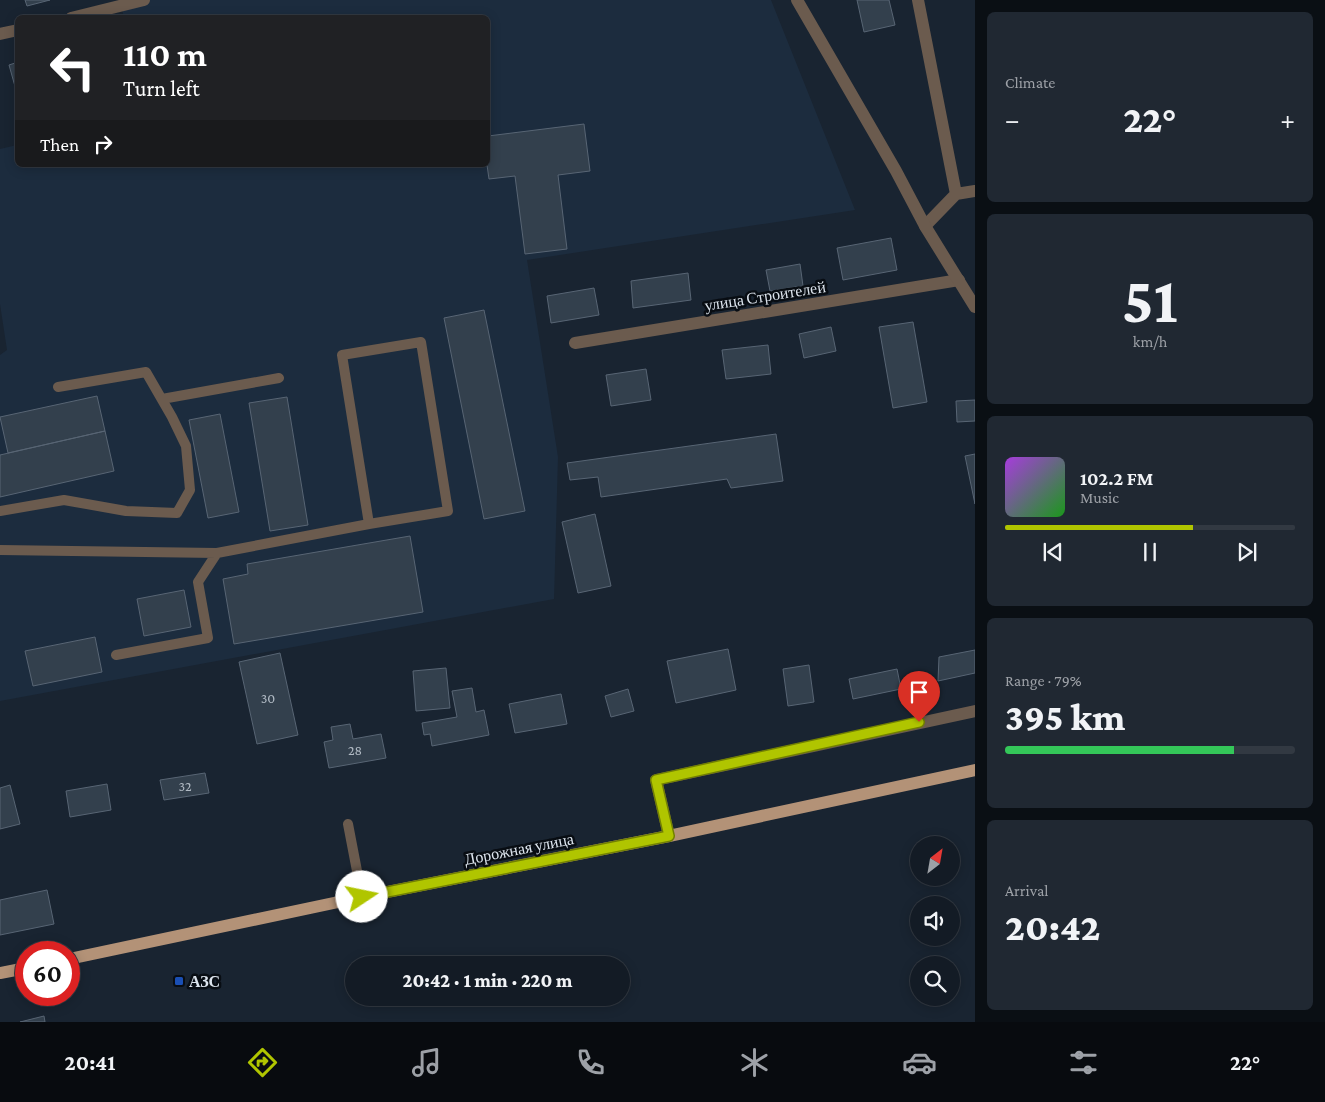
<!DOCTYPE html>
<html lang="en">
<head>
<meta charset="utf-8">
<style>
	:root { --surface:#131b25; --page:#202832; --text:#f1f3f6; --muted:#9da1a7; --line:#323942; --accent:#b0c500 }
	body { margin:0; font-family:"Crimson Pro",serif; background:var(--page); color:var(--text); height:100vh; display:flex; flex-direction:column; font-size:19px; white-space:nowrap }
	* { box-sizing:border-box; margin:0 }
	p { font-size:16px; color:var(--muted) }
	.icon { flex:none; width:28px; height:28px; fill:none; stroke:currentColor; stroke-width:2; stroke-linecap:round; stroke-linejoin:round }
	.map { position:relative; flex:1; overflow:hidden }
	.side { display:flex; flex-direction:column; gap:12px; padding:12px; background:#0a0f14; width:350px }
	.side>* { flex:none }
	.top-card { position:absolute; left:15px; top:15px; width:475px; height:152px; border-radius:8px; box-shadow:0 2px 12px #0003,0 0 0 1px var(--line); background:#202124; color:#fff; overflow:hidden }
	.needle { width:32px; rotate:31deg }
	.controls { position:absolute; left:910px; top:836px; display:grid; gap:10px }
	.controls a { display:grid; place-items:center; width:50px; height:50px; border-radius:50%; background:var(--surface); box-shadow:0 2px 12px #0003,0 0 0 1px var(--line); font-size:25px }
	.speed { position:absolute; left:15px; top:941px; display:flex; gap:10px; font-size:25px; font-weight:700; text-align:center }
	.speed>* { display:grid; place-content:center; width:65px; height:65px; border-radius:50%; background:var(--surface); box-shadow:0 2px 12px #0003,0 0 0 1px var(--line); line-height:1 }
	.speed .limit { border:8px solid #d22; background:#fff; color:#111 }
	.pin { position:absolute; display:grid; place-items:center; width:42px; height:42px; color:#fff; margin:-51px -21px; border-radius:50% 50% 50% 0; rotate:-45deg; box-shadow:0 0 5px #0007 }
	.pin .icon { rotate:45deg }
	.me { position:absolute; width:55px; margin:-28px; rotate:79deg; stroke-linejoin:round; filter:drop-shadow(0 0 4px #0008) }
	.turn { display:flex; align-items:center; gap:18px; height:105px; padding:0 25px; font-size:22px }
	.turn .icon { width:65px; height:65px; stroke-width:2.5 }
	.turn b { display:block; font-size:35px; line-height:42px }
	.then { display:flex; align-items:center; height:48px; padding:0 25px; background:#0003; gap:10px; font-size:19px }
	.big { font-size:38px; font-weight:800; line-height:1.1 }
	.side .card { flex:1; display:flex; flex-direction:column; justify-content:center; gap:8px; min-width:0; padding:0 18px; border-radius:8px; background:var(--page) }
	.side .dial { align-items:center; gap:0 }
	.dial b { font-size:65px; line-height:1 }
	.song { display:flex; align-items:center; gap:15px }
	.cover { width:60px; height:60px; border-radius:8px; background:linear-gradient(135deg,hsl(280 70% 55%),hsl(120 70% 35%)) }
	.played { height:5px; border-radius:2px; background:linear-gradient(90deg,var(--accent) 65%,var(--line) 65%) }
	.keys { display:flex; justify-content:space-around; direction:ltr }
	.heat { display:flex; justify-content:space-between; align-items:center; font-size:28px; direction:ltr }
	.charge { height:8px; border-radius:4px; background:linear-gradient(90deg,#34c759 79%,var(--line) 0) }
	.trip { position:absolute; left:345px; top:956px; width:285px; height:50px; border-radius:25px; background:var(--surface); box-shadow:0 2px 12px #0003,0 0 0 1px var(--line); font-weight:800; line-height:50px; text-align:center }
	.tab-bar { display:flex; height:80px; justify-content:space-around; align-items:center; background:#080b0f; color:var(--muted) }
	.tab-bar .icon { width:35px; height:35px }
	.tab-bar .selected { color:var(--accent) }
	.tab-bar b { font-size:22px; color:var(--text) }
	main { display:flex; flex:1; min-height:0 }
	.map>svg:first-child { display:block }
	.built { fill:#1c2c3e }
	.building { fill:#33404d; stroke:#586574 }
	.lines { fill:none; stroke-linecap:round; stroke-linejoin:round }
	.service { stroke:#6b5b4e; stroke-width:10 }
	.minor { stroke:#6b5b4e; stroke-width:12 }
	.tertiary { stroke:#6b5b4e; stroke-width:12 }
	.primary { stroke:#b39277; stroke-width:12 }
	.route-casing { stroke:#728000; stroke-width:12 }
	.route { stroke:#b0c500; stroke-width:9 }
	.transit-dot { fill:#1a4fb4; stroke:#080d13; stroke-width:2 }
	.labels { text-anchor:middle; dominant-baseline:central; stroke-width:5; stroke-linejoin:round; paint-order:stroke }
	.number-label { font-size:14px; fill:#b2bbc5 }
	.street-label { font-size:16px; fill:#dce4ed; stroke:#080d13 }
	.poi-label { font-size:16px; font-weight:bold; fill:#dce4ed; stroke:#080d13; text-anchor:start }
</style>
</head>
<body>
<main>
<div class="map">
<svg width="975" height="1022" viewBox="0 0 975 1022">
	<rect width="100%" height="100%" fill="#192431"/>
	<path class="built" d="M120,0H771L855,210L527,260L558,457L554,599L0,701V355L7,350L0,304V149L17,145L18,165H488V18H124Z"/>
	<path class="building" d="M25,0H50L27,6Z
		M857,0H889L895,25L864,32Z
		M18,62V89L16,90L9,65Z
		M584,124L590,171L558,175L567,249L525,254L515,176L489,179L487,165L488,136Z
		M891,238L897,270L843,280L837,248Z
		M800,264L803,286L770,291L766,270Z
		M688,273L691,300L633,308L631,281Z
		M594,288L599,315L551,323L547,296Z
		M484,310L525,511L484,519L444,318Z
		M913,322L927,402L893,408L879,327Z
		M831,327L836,351L804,358L799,334Z
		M768,345L771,374L726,379L722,350Z
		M646,369L651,400L611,406L606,375Z
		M97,396L105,431L8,453L0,417Z
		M287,397L308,525L270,531L249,403Z
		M975,400V421L957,422L956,401Z
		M220,414L239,512L208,518L189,420Z
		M105,431L114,471L0,497V455Z
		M776,434L783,481L731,488L727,479L601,497L598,477L570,480L567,463Z
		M975,454V504L965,456Z
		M595,514L611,586L578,593L562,522Z
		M410,536L423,612L234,644L223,579L248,574L247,564Z
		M184,590L191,627L144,636L137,599Z
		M95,637L102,672L33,686L25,651Z
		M728,649L736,690L676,703L667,661Z
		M975,650V673L938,681L939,657Z
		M280,653L298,735L257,744L239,662Z
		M809,665L814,702L788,706L783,669Z
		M446,668L450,708L416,711L413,671Z
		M897,669L901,689L853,699L849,679Z
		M472,688L476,712L484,710L489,735L432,746L430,734L424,735L422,723L457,717L452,691Z
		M628,689L634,711L611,717L605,696Z
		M561,694L567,724L515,733L509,704Z
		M350,724L353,739L381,734L386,758L329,768L324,742L333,740L331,727Z
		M205,773L209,793L164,800L160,780Z
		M107,784L111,810L70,817L66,791Z
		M10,785L20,824L0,829V788Z
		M47,890L54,924L0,935V900Z
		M44,1016L45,1022H20Z"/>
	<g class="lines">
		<path class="service" d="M162,399L279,378
			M0,511L64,500L126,511L177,513L190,490L186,446L172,417L146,372L58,387
			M0,550L217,553L369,524L448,511L421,342L342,355L369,524
			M116,655L208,638L198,582L217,553
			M348,824L362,897"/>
		<path class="minor" d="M918,0L956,194L925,226
			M71,18L144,0
			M0,34L18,30
			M956,194L975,191
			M575,343L959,280
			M669,836L656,780L975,711"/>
		<path class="tertiary" d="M797,0L896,171L925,226L975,307"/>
		<path class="primary" d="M69,959L362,897L669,836L975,770
			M0,973L26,968"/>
	</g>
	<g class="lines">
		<g class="route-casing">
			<path id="route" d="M362,897L669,836L656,780L919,722"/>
		</g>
		<use href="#route" class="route"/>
	</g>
	<rect class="transit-dot" x="174" y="976" width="10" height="10" rx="2.5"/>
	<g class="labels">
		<g class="number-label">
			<text x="268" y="698">30</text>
			<text x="355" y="750">28</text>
			<text x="185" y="786">32</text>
		</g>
		<g class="street-label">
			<text transform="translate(765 296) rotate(-9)">улица Строителей</text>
			<text transform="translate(519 849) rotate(-11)">Дорожная улица</text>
		</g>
		<g class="poi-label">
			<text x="189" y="981">АЗС</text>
		</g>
	</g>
</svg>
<div class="controls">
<a><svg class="needle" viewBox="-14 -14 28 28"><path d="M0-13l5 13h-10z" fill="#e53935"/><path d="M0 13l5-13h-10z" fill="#9da1a7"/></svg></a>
<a><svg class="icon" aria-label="sound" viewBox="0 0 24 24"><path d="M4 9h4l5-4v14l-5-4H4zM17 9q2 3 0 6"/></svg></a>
<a><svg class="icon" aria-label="search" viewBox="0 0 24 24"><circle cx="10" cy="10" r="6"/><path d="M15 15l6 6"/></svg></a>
</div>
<div class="speed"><div class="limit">60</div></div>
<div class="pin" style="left:919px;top:722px;background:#d93025"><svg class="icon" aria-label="arrive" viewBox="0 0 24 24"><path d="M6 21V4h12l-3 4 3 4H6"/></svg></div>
<svg class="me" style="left:362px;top:897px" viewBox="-20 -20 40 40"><circle r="19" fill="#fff"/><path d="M0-13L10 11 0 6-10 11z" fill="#b0c500"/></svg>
<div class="trip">20:42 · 1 min · 220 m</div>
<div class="top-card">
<div class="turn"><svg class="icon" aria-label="left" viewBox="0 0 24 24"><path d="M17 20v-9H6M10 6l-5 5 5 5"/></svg><div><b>110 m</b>Turn left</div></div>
<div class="then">Then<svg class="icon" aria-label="right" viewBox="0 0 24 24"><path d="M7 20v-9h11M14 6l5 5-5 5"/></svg></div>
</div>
</div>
<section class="side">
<div class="card"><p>Climate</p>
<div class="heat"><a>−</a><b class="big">22°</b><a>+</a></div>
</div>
<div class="card dial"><b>51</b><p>km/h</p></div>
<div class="card">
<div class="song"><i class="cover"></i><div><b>102.2 FM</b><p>Music</p></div></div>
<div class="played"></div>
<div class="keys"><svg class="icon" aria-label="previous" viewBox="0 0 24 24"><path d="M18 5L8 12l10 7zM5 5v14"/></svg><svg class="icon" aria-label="pause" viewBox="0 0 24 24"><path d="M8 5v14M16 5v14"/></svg><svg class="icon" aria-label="next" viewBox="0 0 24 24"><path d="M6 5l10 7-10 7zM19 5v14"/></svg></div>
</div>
<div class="card"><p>Range · 79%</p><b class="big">395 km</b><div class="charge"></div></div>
<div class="card"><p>Arrival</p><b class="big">20:42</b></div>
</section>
</main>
<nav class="tab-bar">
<b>20:41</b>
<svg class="icon selected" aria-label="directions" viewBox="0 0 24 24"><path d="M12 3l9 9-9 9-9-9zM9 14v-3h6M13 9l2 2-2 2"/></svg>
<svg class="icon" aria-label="music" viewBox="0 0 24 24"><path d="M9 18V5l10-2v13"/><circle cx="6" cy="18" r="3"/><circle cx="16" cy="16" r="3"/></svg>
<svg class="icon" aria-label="phone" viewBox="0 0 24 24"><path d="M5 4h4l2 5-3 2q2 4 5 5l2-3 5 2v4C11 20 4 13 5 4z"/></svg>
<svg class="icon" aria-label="climate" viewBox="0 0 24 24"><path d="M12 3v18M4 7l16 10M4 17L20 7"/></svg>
<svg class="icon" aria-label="car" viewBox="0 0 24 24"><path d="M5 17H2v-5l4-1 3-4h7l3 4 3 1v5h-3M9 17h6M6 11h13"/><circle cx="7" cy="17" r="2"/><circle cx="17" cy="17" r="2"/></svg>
<svg class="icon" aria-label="filters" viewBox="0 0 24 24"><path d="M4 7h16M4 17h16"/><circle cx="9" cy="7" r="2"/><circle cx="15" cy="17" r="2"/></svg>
<b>22°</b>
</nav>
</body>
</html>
